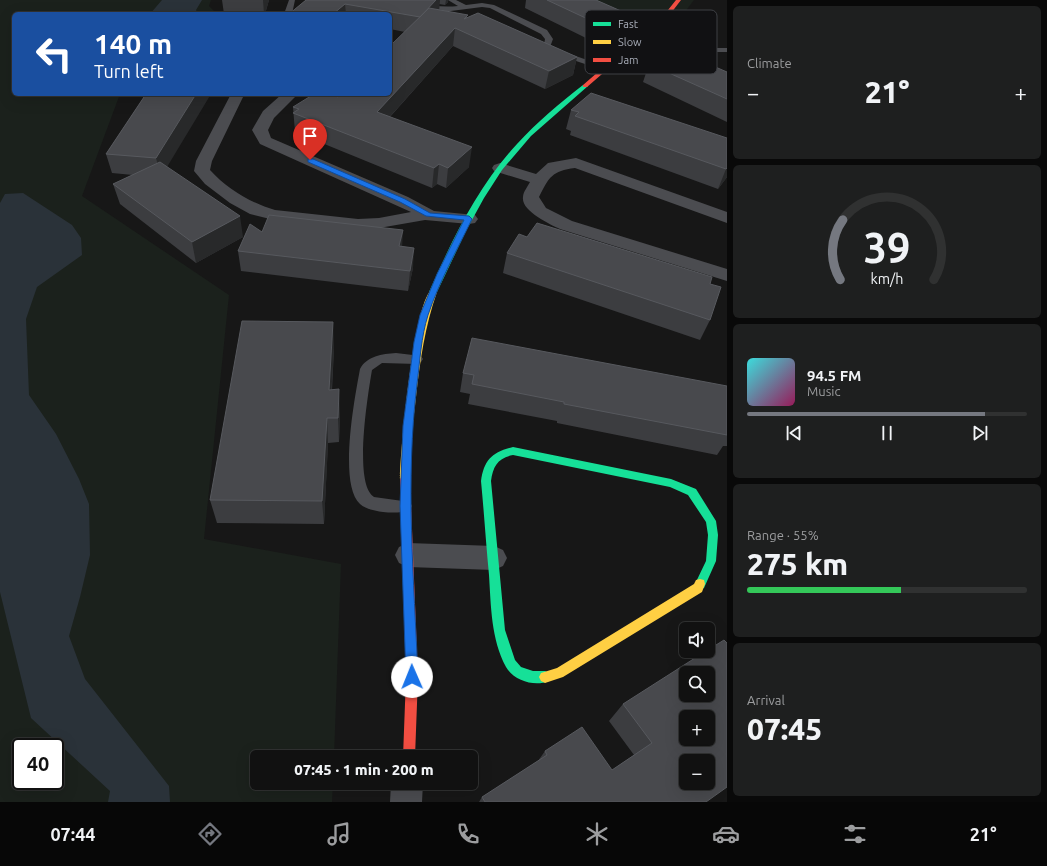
<!DOCTYPE html>
<html lang="en">
<head>
<meta charset="utf-8">
<style>
	:root { --surface:#111; --page:#1e1f1f; --text:#f1f3f6; --muted:#9c9d9f; --line:#303131; --accent:#757880 }
	body { margin:0; font-family:Ubuntu,sans-serif; background:var(--page); color:var(--text); height:100vh; display:flex; flex-direction:column; font-size:15px; white-space:nowrap }
	* { box-sizing:border-box; margin:0 }
	p { font-size:13px; color:var(--muted) }
	.icon { flex:none; width:22px; height:22px; fill:none; stroke:currentColor; stroke-width:2; stroke-linecap:round; stroke-linejoin:round }
	.map { position:relative; flex:1; overflow:hidden }
	.panel { display:flex; flex-direction:column; gap:6px; padding:6px; background:#090909; width:320px }
	.panel>* { flex:none }
	.banner { position:absolute; left:12px; top:12px; width:380px; height:84px; border-radius:6px; box-shadow:0 4px 16px #0002,0 0 0 1px var(--line); background:#1a4fa0; color:#fff; overflow:hidden }
	.tools { position:absolute; left:679px; top:622px; display:grid; gap:8px }
	.tools a { display:grid; place-items:center; width:36px; height:36px; border-radius:6px; background:var(--surface); box-shadow:0 4px 16px #0002,0 0 0 1px var(--line); font-size:20px }
	.speed { position:absolute; left:12px; top:738px; display:flex; gap:8px; font-size:20px; font-weight:700; text-align:center }
	.speed>* { display:grid; place-content:center; width:52px; height:52px; border-radius:50%; background:var(--surface); box-shadow:0 4px 16px #0002,0 0 0 1px var(--line); line-height:1 }
	.speed .limit { border:2px solid #111; border-radius:6px; background:#fff; color:#111 }
	.pin { position:absolute; display:grid; place-items:center; width:34px; height:34px; color:#fff; margin:-41px -17px; border-radius:50% 50% 50% 0; rotate:-45deg; box-shadow:0 0 4px #0007 }
	.pin .icon { rotate:45deg }
	.me { position:absolute; width:44px; margin:-22px; rotate:359deg; stroke-linejoin:round; filter:drop-shadow(0 0 3px #0008) }
	.turn { display:flex; align-items:center; gap:14px; height:84px; padding:0 16px; font-size:18px }
	.turn .icon { width:52px; height:52px; stroke-width:2.5 }
	.turn b { display:block; font-size:28px; line-height:34px }
	.big { font-size:30px; font-weight:800; line-height:1.1 }
	.panel .card { flex:1; display:flex; flex-direction:column; justify-content:center; gap:6px; min-width:0; padding:0 14px; border-radius:6px; background:var(--page) }
	.panel .dial { align-items:center; gap:0 }
	.dial svg { height:104px; overflow:visible; fill:none; stroke:var(--line); stroke-width:7; stroke-linecap:round; text-anchor:middle }
	.dial text { fill:var(--text); stroke:none }
	.song { display:flex; align-items:center; gap:12px }
	.cover { width:48px; height:48px; border-radius:6px; background:linear-gradient(135deg,hsl(180 70% 55%),hsl(330 70% 35%)) }
	.played { height:4px; border-radius:2px; background:linear-gradient(90deg,var(--accent) 85%,var(--line) 85%) }
	.keys { display:flex; justify-content:space-around; direction:ltr }
	.heat { display:flex; justify-content:space-between; align-items:center; font-size:22px; direction:ltr }
	.charge { height:6px; border-radius:3px; background:linear-gradient(90deg,#34c759 55%,var(--line) 0) }
	.trip { position:absolute; left:250px; top:750px; width:228px; height:40px; border-radius:6px; background:var(--surface); box-shadow:0 4px 16px #0002,0 0 0 1px var(--line); font-weight:800; line-height:40px; text-align:center }
	.tab-bar { display:flex; height:64px; justify-content:space-around; align-items:center; background:#070707; color:var(--muted) }
	.tab-bar .icon { width:28px; height:28px }
	.tab-bar .current { color:var(--accent) }
	.tab-bar b { font-size:18px; color:var(--text) }
	main { display:flex; flex:1; min-height:0 }
	.map>svg:first-child { display:block }
	.green { fill:#1b211c; fill-rule:evenodd }
	.water { fill:#2a3239 }
	.lines { fill:none; stroke-linecap:round; stroke-linejoin:round }
	.lane { fill:#4b4c50; fill-rule:evenodd }
	.street { fill:#4b4c50; fill-rule:evenodd }
	.fast { fill:#16e098; fill-rule:evenodd }
	.slow { fill:#ffcf43; fill-rule:evenodd }
	.jam { fill:#f24e42; fill-rule:evenodd }
	.wall { fill:#3c3d40 }
	.shaded-wall { fill:#28292a }
	.building { fill:#48494d; stroke:#57595e; fill-rule:evenodd }
	.route { fill:#1a73e8; stroke:#114b97 }
	.key { fill:#111113; stroke:#3e4045; stroke-width:1 }
	.key-label { font-size:11px; fill:#a8adb8 }
</style>
</head>
<body>
<main>
<div class="map">
<svg width="727" height="802" viewBox="0 0 727 802">
	<rect width="100%" height="100%" fill="#171717"/>
	<path class="green" d="M0,0H211L209,6L217,14H14V94H120L82,196L229,295L204,539L341,564L334,757H257V783H333L332,802H0ZM21,747H55V781H21Z
		M579,0H694L670,32L631,25Z"/>
	<path class="water" d="M162,0H202L196,10L198,14H150Z
		M23,193L72,225L81,238L82,255L37,287L26,319L29,395L56,434L79,479L89,504L90,555L80,597L69,636L85,679L169,786L170,802H108L110,791L31,718L0,592V203L5,194Z"/>
	<g class="lines">
		<path class="lane" d="M289,0H295L292,14H284Z
			M387,0C411,0 434,9 458,6L448,0H456L466,5L482,3L494,5L547,30L553,39L550,47L610,68L603,70L543,50L545,39L541,34L490,8L482,7L443,12Z
			M647,27H653L709,50L714,48H727V52H716L703,59L709,64L727,73V78L703,68L695,61V57L703,53L647,31Z
			M396,353L421,356L423,359L421,362L417,364L382,363L372,370C368,394 353,484 374,497L410,502L412,506L410,510C402,513 392,513 383,512C376,511 365,509 360,504C338,484 355,396 360,369C367,356 382,354 396,353Z"/>
		<path class="street" d="M231,94L244,95L212,161L210,170C227,189 251,203 275,210L358,219L379,218L411,212L260,144L252,130L263,111L282,94H298L274,118L268,130L271,138L408,197L434,211L475,215L478,219L475,223L469,224L425,220L379,228L358,229L274,220L250,214L230,203L205,184L194,171L196,161Z
			M576,158L727,212V223L575,168C552,171 549,177 539,197L546,208L572,221L727,269V281L560,229C550,224 521,211 523,197C523,192 528,186 530,182L494,171L492,168L494,165L500,163L536,174L548,163Z
			M408,543L494,546L503,550L507,558L503,566L494,570L408,567L399,563L395,555L399,547Z
			M391,783H423L422,802H390Z"/>
		<path class="fast" d="M583,85L588,86L531,136L502,170L484,198L467,229L437,292L433,295L430,294L429,292C452,240 478,186 517,144C537,122 560,103 583,85Z
			M513,447L671,479L696,489L716,521L718,535L716,561L704,588L700,589L696,588L695,584L706,561L708,535L706,522L688,495L670,487L513,455C498,458 493,466 491,481L505,630L515,660L521,667L533,671H545L549,673L551,677L549,681C535,687 514,681 506,667C491,639 491,606 489,575C486,544 484,512 481,481C484,460 492,452 513,447Z"/>
		<path class="slow" d="M433,289L437,292C425,326 420,361 416,397C413,424 409,451 410,479L408,482L405,483L402,482L400,479C400,455 414,295 433,289Z
			M700,579L704,580L705,584L702,592L563,677L545,683L541,681L539,677L541,673L557,668L694,584L696,580Z"/>
		<path class="jam" d="M676,0H681L668,17L587,87H583V85L664,15Z
			M405,475L408,476L410,479L418,677L415,757H403L406,677L400,479L402,476Z"/>
	</g>
	<path class="wall" d="M222,0H269L265,14H224Z
		M305,0H448V2L445,5L439,4V9L467,17L577,57L573,75L545,89L453,46L390,117L469,167L446,188L437,184L432,188L295,132L293,107L338,97L405,32L390,29V14H289L305,1Z
		M526,0H596L621,11L616,29L588,39L525,8Z
		M649,64L727,72V122L643,82Z
		M146,94L167,167L243,237L196,263L120,204L113,184L133,175L112,173L106,154Z
		M571,110L727,138V177L718,189L570,135L571,131L566,129Z
		M262,232L402,247L413,268L408,291L241,271L238,251Z
		M527,237L710,284V320L700,340L503,273L507,253Z
		M334,348L332,390L340,414L339,442L328,443L324,524L217,523L210,500Z
		M463,373L727,386V446H723L717,455L557,423V421L468,404L470,394L460,392Z
		M623,704L706,802H479L482,797L538,761L545,751L612,770L634,755L609,721Z"/>
	<path class="shaded-wall" d="M263,0H269L265,14H264Z
		M436,0H440L439,13L420,17Z
		M446,0H448V2L445,5Z
		M345,4L346,14H333Z
		M621,11L616,29L588,39L592,21Z
		M455,28L453,46L377,131V112Z
		M577,57L573,75L545,89L549,71Z
		M196,94H211L161,177L156,158Z
		M472,147L469,167L446,188L448,168Z
		M439,164L437,184L432,188L434,168Z
		M727,168V177L718,189L726,169Z
		M240,216L243,237L196,263L192,242Z
		M403,230L402,250L399,246Z
		M414,248L413,268L408,291L410,271Z
		M333,322L334,348L330,414L329,390Z
		M339,389L340,414L339,442L338,418Z
		M327,418L328,443L324,524L322,501Z"/>
	<path class="building" d="M306,0H436L420,17L345,4L333,14H289Z
		M547,0H596L621,11L592,21Z
		M429,8L468,15L464,19L478,13L577,57L549,71L455,28L377,112L472,147L448,168L439,164L434,168L293,113L299,109L293,107L314,94H329L338,97L341,94H390V46Z
		M676,50L727,72V99L649,64Z
		M591,93L727,138V168L726,169L575,116L579,112L571,110Z
		M146,94H196L156,158L106,154Z
		M160,162L240,216L192,242L113,184Z
		M269,215L403,230L399,246L414,248L410,271L238,251L250,224L262,232Z
		M537,223L712,277L710,284L721,287L710,320L507,253L519,234L527,237Z
		M242,321L333,322L329,390L339,389L338,418H327L322,501L210,500Z
		M472,338L727,386V435L564,404V402L472,384L474,375L463,373Z
		M724,640L727,643V787L706,802H485L482,797L547,755L545,751L582,727L612,770L652,743L623,704L706,651H708V650ZM686,673H708V695H686ZM686,717H708V739H686ZM686,761H708V783H686Z"/>
	<path class="route" d="M308,159H313L405,199L430,213L469,216L472,219C457,250 439,282 428,315C421,337 420,361 417,384C405,481 414,579 418,677L416,681L412,683L408,681L406,677L400,506L403,426L414,342L420,315L437,274L464,220L426,216L400,202L308,162Z"/>
	<rect x="585" y="10" width="132" height="64" rx="6" class="key"/>
	<rect x="593" y="22" width="18" height="4" fill="#16e098"/>
	<rect x="593" y="40" width="18" height="4" fill="#ffcf43"/>
	<rect x="593" y="58" width="18" height="4" fill="#f24e42"/>
	<g class="key-label">
		<text x="618" y="28">Fast</text>
		<text x="618" y="46">Slow</text>
		<text x="618" y="64">Jam</text>
	</g>
</svg>
<div class="tools">
<a><svg class="icon" aria-label="sound" viewBox="0 0 24 24"><path d="M4 9h4l5-4v14l-5-4H4zM17 9q2 3 0 6"/></svg></a>
<a><svg class="icon" aria-label="search" viewBox="0 0 24 24"><circle cx="10" cy="10" r="6"/><path d="M15 15l6 6"/></svg></a>
<a>+</a>
<a>−</a>
</div>
<div class="speed"><div class="limit">40</div></div>
<div class="pin" style="left:310px;top:160px;background:#d93025"><svg class="icon" aria-label="arrive" viewBox="0 0 24 24"><path d="M6 21V4h12l-3 4 3 4H6"/></svg></div>
<svg class="me" style="left:412px;top:677px" viewBox="-20 -20 40 40"><circle r="19" fill="#fff"/><path d="M0-13L10 11 0 6-10 11z" fill="#1a73e8"/></svg>
<div class="trip">07:45 · 1 min · 200 m</div>
<div class="banner">
<div class="turn"><svg class="icon" aria-label="left" viewBox="0 0 24 24"><path d="M17 20v-9H6M10 6l-5 5 5 5"/></svg><div><b>140 m</b>Turn left</div></div>
</div>
</div>
<section class="panel">
<div class="card"><p>Climate</p>
<div class="heat"><a>−</a><b class="big">21°</b><a>+</a></div>
</div>
<div class="card dial"><svg viewBox="0 0 100 80">
<path d="M14 69A42 42 0 1 1 86 69"/>
<path d="M14 69A42 42 0 0 1 16 23" stroke="#757880"/>
<text x="50" y="56" font-size="32" font-weight="700">39</text>
<text x="50" y="72" font-size="11">km/h</text>
</svg></div>
<div class="card">
<div class="song"><i class="cover"></i><div><b>94.5 FM</b><p>Music</p></div></div>
<div class="played"></div>
<div class="keys"><svg class="icon" aria-label="previous" viewBox="0 0 24 24"><path d="M18 5L8 12l10 7zM5 5v14"/></svg><svg class="icon" aria-label="pause" viewBox="0 0 24 24"><path d="M8 5v14M16 5v14"/></svg><svg class="icon" aria-label="next" viewBox="0 0 24 24"><path d="M6 5l10 7-10 7zM19 5v14"/></svg></div>
</div>
<div class="card"><p>Range · 55%</p><b class="big">275 km</b><div class="charge"></div></div>
<div class="card"><p>Arrival</p><b class="big">07:45</b></div>
</section>
</main>
<nav class="tab-bar">
<b>07:44</b>
<svg class="icon current" aria-label="directions" viewBox="0 0 24 24"><path d="M12 3l9 9-9 9-9-9zM9 14v-3h6M13 9l2 2-2 2"/></svg>
<svg class="icon" aria-label="music" viewBox="0 0 24 24"><path d="M9 18V5l10-2v13"/><circle cx="6" cy="18" r="3"/><circle cx="16" cy="16" r="3"/></svg>
<svg class="icon" aria-label="phone" viewBox="0 0 24 24"><path d="M5 4h4l2 5-3 2q2 4 5 5l2-3 5 2v4C11 20 4 13 5 4z"/></svg>
<svg class="icon" aria-label="climate" viewBox="0 0 24 24"><path d="M12 3v18M4 7l16 10M4 17L20 7"/></svg>
<svg class="icon" aria-label="car" viewBox="0 0 24 24"><path d="M5 17H2v-5l4-1 3-4h7l3 4 3 1v5h-3M9 17h6M6 11h13"/><circle cx="7" cy="17" r="2"/><circle cx="17" cy="17" r="2"/></svg>
<svg class="icon" aria-label="filters" viewBox="0 0 24 24"><path d="M4 7h16M4 17h16"/><circle cx="9" cy="7" r="2"/><circle cx="15" cy="17" r="2"/></svg>
<b>21°</b>
</nav>
</body>
</html>
